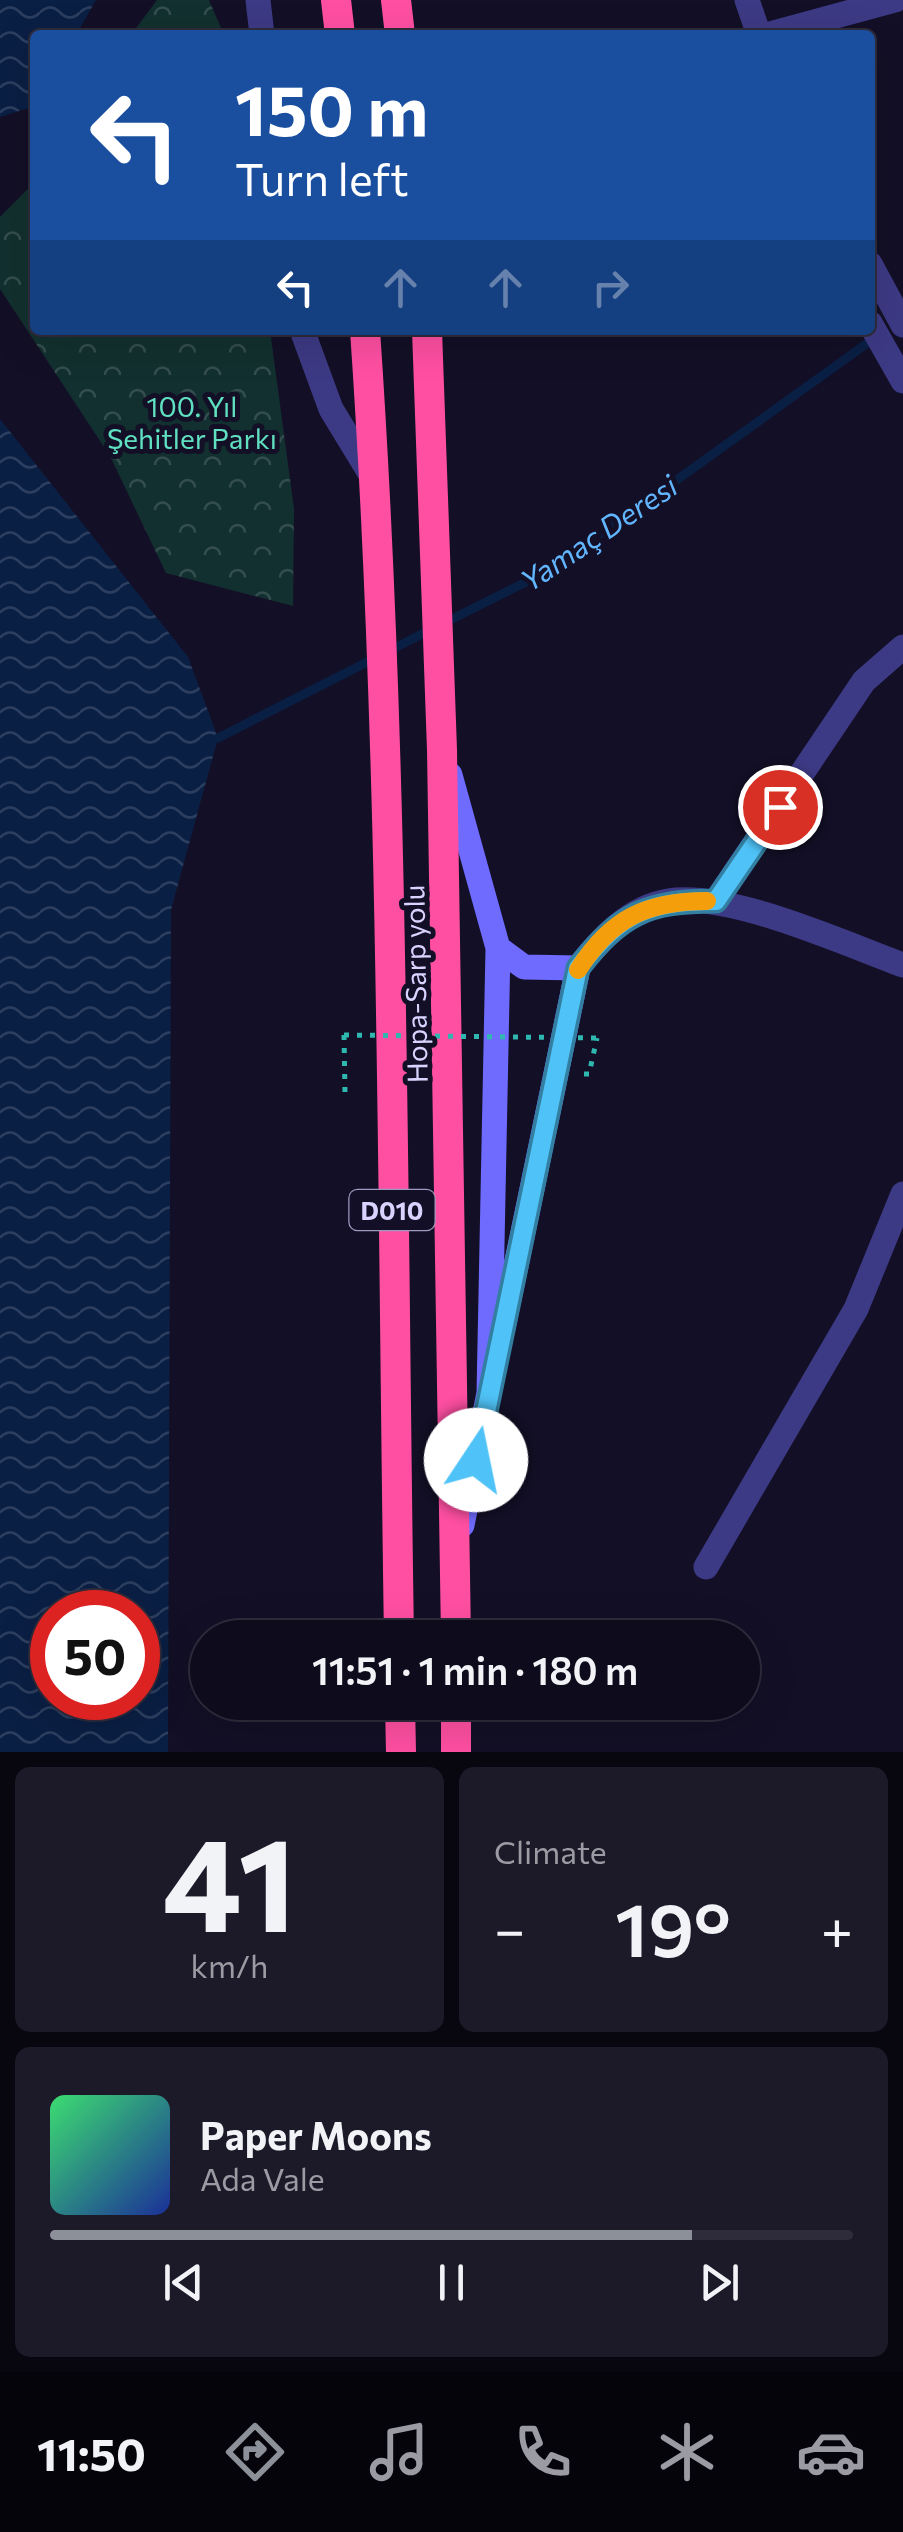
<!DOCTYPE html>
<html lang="en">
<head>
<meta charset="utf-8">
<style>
	:root { --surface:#0e0b1c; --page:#1c1929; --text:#f1f3f6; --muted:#9b9ba3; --line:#2e2b3b; --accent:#8c9099 }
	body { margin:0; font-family:Commissioner,sans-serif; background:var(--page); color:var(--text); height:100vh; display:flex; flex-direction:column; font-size:38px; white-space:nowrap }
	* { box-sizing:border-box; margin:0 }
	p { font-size:32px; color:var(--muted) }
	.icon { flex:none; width:55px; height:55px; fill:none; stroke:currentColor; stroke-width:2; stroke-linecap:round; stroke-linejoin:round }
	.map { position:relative; height:1752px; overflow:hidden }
	.details { display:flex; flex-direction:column; gap:15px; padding:15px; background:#08060f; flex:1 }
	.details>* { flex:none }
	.top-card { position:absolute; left:30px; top:30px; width:845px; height:305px; border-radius:10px; box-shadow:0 10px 40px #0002,0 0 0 2px var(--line); background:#1a4fa0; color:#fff; overflow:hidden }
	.speed { position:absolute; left:30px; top:1590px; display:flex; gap:20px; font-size:50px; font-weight:700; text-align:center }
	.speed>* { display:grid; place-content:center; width:130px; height:130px; border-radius:50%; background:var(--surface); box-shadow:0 10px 40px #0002,0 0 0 2px var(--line); line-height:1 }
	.speed .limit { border:15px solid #d22; background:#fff; color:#111 }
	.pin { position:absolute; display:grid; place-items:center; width:85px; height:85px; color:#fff; margin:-42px; border:5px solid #fff; border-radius:50%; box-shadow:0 2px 10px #0007 }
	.me { position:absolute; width:110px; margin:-55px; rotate:11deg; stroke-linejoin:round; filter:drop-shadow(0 0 8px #0008) }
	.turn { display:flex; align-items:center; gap:35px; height:210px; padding:0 40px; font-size:45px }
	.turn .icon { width:130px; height:130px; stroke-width:2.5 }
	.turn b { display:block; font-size:70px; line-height:85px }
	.lanes { display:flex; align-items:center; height:95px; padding:0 40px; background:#0003; justify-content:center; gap:50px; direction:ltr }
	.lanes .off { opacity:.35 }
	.big { font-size:75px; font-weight:600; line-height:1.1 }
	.details .card { flex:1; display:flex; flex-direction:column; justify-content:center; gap:15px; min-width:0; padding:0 35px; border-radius:15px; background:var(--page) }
	.details .dial { align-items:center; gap:0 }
	.dial b { font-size:130px; line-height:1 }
	.song { display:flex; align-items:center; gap:30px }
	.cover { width:120px; height:120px; border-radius:15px; background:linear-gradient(135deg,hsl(140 70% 55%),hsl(230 70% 35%)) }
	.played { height:10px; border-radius:5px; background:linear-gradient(90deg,var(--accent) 80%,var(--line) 80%) }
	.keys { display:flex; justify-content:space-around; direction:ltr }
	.heat { display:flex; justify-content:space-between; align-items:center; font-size:55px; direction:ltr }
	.details .tiles { flex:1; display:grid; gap:15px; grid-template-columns:1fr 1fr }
	.card:last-child { grid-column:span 2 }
	.trip { position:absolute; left:190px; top:1620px; width:570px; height:100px; border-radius:50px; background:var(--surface); box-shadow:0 10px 40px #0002,0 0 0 2px var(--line); font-weight:600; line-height:100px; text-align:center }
	.tab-bar { display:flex; height:160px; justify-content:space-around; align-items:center; background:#06040b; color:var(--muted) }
	.tab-bar .icon { width:70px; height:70px }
	.tab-bar .on { color:var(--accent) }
	.tab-bar b { font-size:45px; color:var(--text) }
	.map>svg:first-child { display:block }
	.park { fill:url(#park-crowns) }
	.water { fill:url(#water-waves); fill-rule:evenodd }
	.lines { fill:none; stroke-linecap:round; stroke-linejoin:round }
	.stream { stroke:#0a1f44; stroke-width:9 }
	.path { stroke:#2fb8b0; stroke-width:5; stroke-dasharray:5 8; stroke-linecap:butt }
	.street { stroke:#3d3a85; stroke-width:25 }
	.secondary { stroke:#6f6bff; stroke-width:25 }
	.highway { stroke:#ff4fa3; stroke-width:30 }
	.path-bridge { stroke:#2fb8b0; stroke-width:5; stroke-dasharray:5 8; stroke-linecap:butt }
	.route-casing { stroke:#337fa1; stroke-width:25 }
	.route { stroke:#4fc3f7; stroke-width:18 }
	.slow { stroke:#f59e0b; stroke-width:18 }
	.labels { text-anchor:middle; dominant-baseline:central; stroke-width:10; stroke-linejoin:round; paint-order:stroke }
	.shield { fill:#130f26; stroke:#9e99be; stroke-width:2.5 }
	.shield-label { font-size:25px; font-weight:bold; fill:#d9d4ff }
	.park-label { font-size:28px; fill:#5fe0c0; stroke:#130f26 }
	.street-label { font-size:28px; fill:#d9d4ff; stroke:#130f26 }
	.water-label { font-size:30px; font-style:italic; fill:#62b6ff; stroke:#130f26 }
</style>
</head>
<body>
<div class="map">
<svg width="903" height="1752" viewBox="0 0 903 1752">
	<defs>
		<pattern id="park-crowns" width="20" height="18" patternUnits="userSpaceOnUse" patternTransform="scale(2.5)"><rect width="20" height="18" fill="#12302f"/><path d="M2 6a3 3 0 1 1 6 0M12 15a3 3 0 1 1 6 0" fill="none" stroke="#344d4e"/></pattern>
		<pattern id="water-waves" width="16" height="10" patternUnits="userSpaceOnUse" patternTransform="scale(2.5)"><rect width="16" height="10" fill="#0a1f44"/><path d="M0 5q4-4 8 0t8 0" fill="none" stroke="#2d3f60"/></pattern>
	</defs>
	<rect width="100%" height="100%" fill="#130f26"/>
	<path class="park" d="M157,0H209L224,35H131Z
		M35,182V330H270L294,509L293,606L166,573L110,456L0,289V217Z"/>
	<path class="water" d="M0,0H96L76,35H35V106L0,117Z
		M0,419L188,657L218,738L171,910L168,1752H0ZM52,1612H138V1698H52Z"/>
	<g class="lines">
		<path class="stream" d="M444,623L554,568L876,337
			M218,738L430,630"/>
		<path class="path" d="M344,1035L345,1094
			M584,1074H589L597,1038"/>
		<path class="street" d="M258,0L262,35
			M747,0L759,35
			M766,35L895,0
			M870,264L903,325
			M870,323L903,381
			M302,330L331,409L373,478
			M716,901L864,681L903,647
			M578,968C600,939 630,907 668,901C729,891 843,943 903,965
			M706,1567L856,1309L903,1194"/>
		<path class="secondary" d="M450,775L498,948L489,1393L462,1525
			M498,948L524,967L578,968L503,1328"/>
		<path class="highway" d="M336,0L340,35
			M396,0L400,35
			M365,330C395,765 392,1202 399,1638
			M427,330L442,750L456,1638
			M400,1702L401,1752
			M456,1702V1752"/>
		<path class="path-bridge" d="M344,1035L597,1038"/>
	</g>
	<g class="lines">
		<g class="route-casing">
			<path id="route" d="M476,1460L578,968C621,913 647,901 716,901L780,807"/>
		</g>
		<use href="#route" class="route"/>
		<path class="slow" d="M578,970C611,918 647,901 707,901"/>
	</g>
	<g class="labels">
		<rect class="shield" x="349.5" y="1190" width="85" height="40" rx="8"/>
		<g class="shield-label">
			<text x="392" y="1210">D010</text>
		</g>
		<g class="park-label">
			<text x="192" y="406">100. Yıl<tspan x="192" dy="32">Şehitler Parkı</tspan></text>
		</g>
		<g class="street-label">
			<text transform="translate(415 984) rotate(-91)">Hopa-Sarp yolu</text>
		</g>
		<g class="water-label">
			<text transform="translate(598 532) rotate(-34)">Yamaç Deresi</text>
		</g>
	</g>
</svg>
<div class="speed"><div class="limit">50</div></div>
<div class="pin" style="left:780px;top:807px;background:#d93025"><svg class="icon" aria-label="arrive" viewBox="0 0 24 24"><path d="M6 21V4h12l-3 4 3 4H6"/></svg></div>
<svg class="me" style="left:476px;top:1460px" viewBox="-20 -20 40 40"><circle r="19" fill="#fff"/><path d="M0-13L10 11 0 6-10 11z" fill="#4fc3f7"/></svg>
<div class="trip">11:51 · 1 min · 180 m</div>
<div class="top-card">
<div class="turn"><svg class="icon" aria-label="left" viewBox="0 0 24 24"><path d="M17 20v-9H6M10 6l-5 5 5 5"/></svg><div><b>150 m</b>Turn left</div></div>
<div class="lanes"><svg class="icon" aria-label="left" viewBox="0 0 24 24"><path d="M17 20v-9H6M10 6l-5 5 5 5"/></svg><svg class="icon off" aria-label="ahead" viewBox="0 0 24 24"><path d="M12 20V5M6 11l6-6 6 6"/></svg><svg class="icon off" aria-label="ahead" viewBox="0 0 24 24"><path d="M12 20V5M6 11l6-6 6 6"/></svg><svg class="icon off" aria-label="right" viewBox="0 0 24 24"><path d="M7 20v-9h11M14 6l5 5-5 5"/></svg></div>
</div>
</div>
<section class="details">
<div class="tiles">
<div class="card dial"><b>41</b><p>km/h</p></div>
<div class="card"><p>Climate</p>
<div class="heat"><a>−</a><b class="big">19°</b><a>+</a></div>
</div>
<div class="card">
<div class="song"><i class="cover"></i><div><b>Paper Moons</b><p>Ada Vale</p></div></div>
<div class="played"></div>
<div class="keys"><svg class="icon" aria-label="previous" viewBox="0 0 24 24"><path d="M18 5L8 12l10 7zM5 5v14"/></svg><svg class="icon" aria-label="pause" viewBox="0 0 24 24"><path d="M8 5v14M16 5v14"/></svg><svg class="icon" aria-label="next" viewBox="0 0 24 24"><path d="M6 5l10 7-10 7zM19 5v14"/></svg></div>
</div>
</div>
</section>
<nav class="tab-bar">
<b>11:50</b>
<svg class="icon on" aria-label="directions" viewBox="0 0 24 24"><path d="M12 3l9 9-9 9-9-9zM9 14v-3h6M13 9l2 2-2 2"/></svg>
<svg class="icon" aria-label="music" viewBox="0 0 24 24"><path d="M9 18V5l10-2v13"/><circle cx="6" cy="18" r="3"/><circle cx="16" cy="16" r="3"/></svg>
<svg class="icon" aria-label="phone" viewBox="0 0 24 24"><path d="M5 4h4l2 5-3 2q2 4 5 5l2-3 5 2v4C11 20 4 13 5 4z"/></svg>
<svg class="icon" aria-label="climate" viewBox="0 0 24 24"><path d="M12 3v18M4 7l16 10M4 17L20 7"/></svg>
<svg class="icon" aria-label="car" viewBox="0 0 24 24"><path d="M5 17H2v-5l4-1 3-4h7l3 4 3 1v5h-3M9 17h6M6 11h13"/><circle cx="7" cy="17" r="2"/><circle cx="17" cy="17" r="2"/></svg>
</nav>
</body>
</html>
